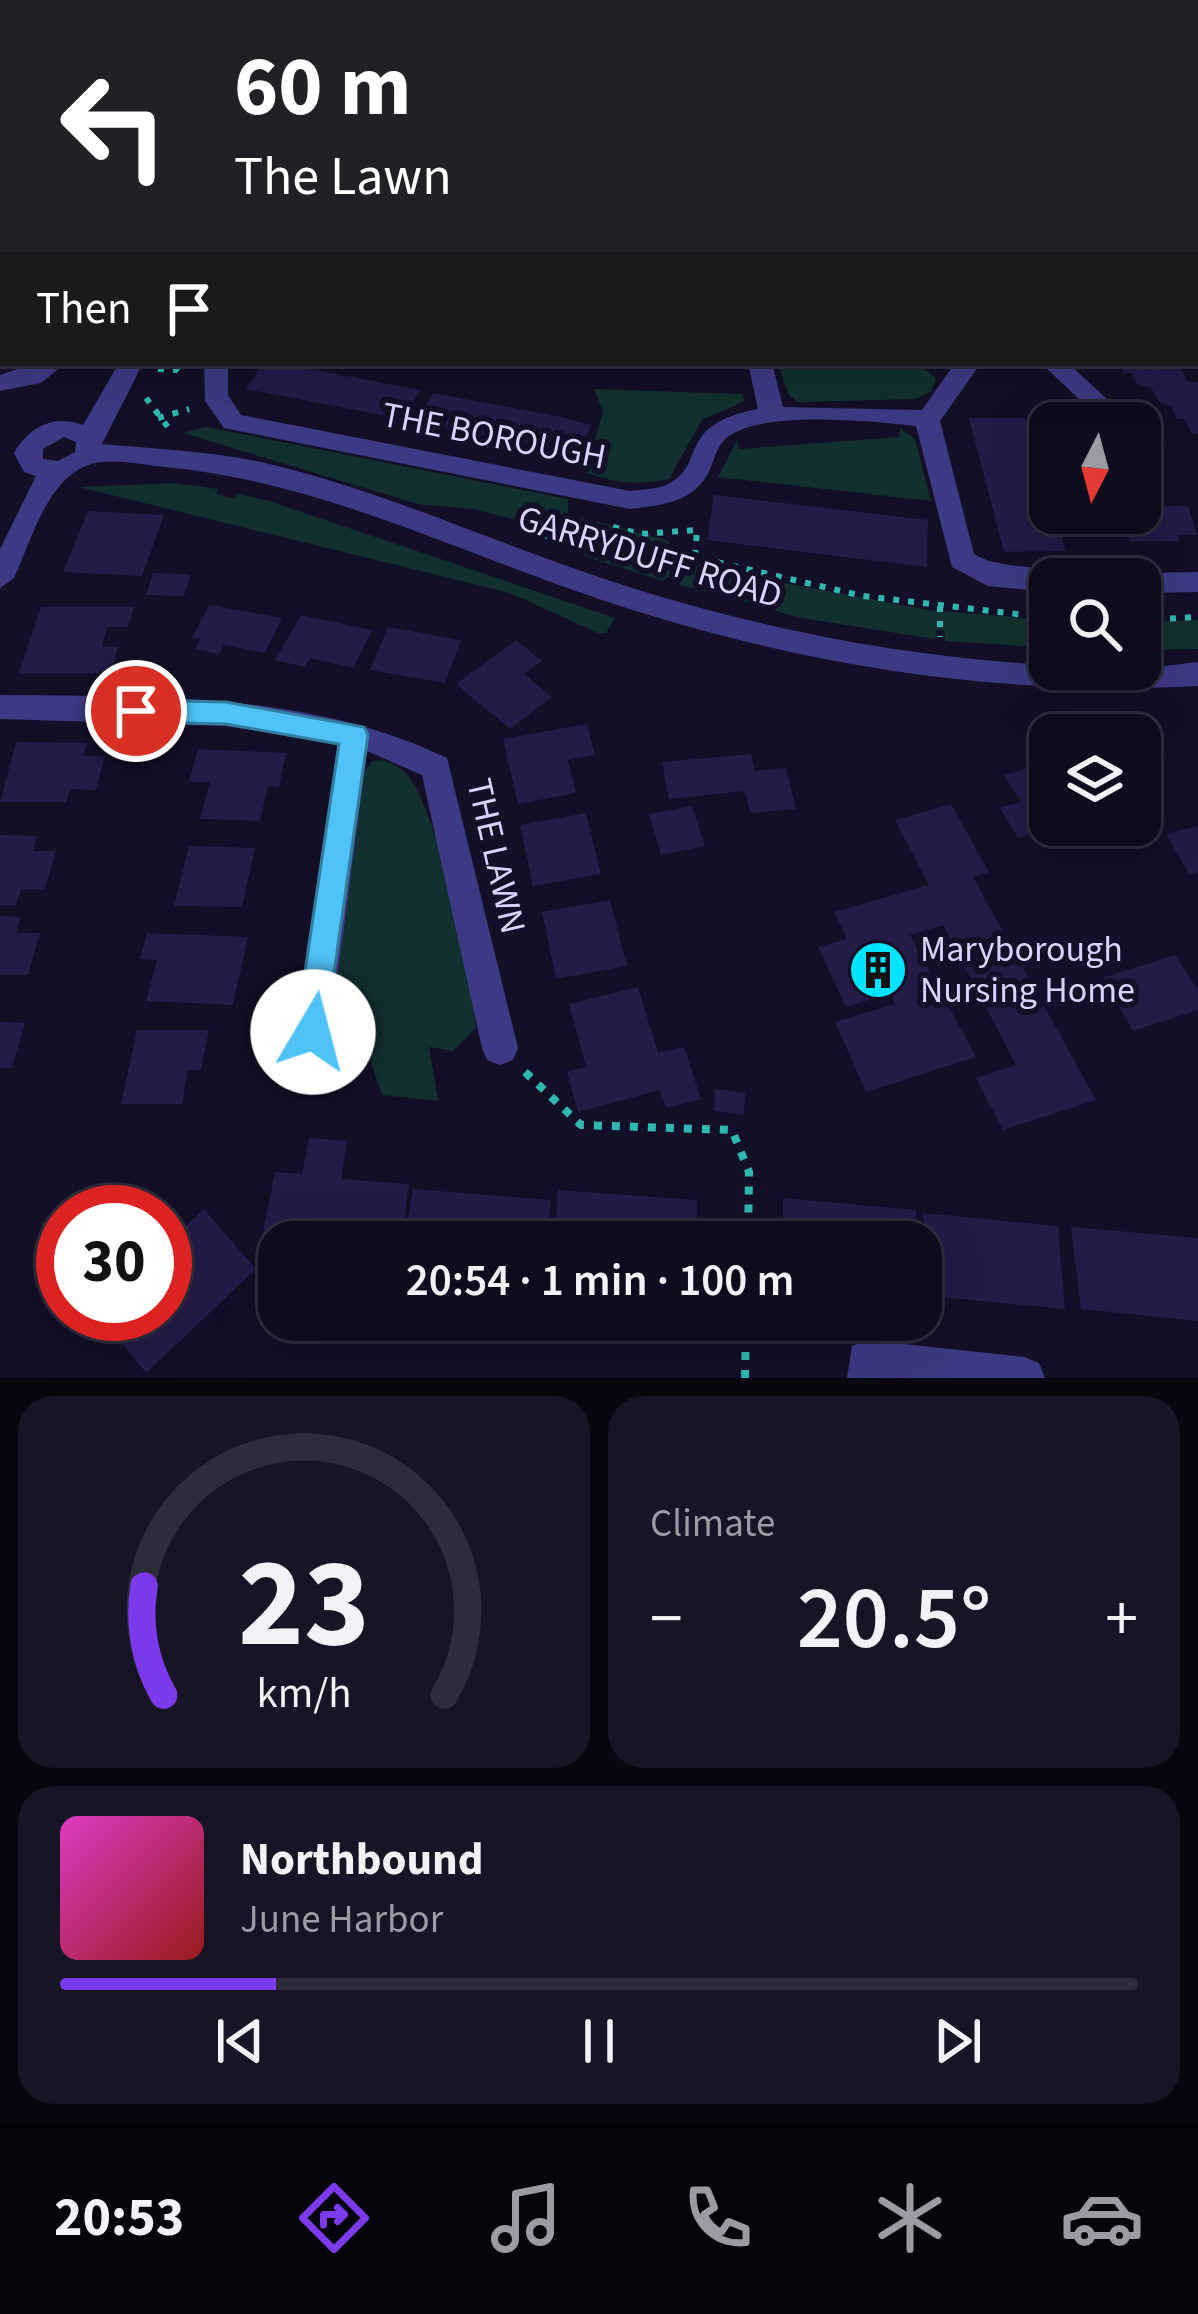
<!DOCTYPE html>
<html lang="en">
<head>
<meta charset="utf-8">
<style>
	:root { --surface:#0e0b1c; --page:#171425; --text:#f1f3f6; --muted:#9b9ba3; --line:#2e2b3b; --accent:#7c3aed }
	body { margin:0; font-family:"Source Sans 3",sans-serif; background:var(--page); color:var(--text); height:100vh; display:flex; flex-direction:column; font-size:45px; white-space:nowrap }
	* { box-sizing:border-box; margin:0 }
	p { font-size:39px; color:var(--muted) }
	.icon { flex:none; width:66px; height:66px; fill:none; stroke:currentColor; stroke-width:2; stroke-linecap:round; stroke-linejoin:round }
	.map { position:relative; height:1378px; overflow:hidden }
	.drawer { display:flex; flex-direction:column; gap:18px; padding:18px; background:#08060f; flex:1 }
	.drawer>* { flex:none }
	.banner { position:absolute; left:0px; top:0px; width:1200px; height:366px; box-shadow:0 12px 48px #0002,0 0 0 3px var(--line); background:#202124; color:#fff; overflow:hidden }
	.needle { width:78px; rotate:186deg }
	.tools { position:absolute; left:1029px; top:402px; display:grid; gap:24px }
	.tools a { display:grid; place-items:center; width:132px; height:132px; border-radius:24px; background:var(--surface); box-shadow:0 12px 48px #0002,0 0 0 3px var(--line); font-size:60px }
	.speed { position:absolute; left:36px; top:1185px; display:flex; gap:24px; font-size:60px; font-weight:700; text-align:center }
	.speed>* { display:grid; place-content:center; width:156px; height:156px; border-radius:50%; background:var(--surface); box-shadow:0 12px 48px #0002,0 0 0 3px var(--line); line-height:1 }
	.speed .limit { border:18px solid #d22; background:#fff; color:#111 }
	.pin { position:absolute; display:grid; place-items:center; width:102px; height:102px; color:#fff; margin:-51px; border:6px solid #fff; border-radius:50%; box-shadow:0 3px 12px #0007 }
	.me { position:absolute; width:132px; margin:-66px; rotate:8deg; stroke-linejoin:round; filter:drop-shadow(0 0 9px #0008) }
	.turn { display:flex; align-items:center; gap:42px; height:252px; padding:0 36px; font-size:54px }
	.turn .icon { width:156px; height:156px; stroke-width:2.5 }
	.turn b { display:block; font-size:84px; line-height:102px }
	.then { display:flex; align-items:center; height:114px; padding:0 36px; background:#0003; gap:24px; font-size:45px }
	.big { font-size:90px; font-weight:600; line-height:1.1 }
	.drawer .card { flex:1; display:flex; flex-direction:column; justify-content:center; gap:18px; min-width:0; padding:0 42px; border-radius:36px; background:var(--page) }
	.drawer .dial { align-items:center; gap:0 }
	.dial svg { height:312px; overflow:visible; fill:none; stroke:var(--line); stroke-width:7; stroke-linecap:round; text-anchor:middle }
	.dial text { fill:var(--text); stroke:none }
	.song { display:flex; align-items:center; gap:36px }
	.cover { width:144px; height:144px; border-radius:18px; background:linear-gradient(135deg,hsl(310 70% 55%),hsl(0 70% 35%)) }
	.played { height:12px; border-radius:6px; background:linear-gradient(90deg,var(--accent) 20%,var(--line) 20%) }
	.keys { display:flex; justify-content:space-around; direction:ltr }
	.heat { display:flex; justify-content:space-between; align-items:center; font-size:66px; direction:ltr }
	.drawer .tiles { flex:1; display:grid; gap:18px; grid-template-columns:1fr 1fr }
	.card:last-child { grid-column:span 2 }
	.trip { position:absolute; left:258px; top:1221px; width:684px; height:120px; border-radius:36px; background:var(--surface); box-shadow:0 12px 48px #0002,0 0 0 3px var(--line); font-weight:600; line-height:120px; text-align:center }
	.menu { display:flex; height:192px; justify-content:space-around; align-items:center; background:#06040b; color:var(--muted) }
	.menu .icon { width:84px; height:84px }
	.menu .current { color:var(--accent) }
	.menu b { font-size:54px; color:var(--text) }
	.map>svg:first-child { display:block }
	.green { fill:#12302f }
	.building { fill:#241b47 }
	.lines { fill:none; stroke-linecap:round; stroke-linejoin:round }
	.path-far1 { stroke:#2fb8b0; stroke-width:6; stroke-dasharray:6 9; stroke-linecap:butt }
	.path { stroke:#2fb8b0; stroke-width:8; stroke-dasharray:8 10; stroke-linecap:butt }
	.minor { fill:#3d3a85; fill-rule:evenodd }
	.route { fill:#4fc3f7; stroke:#337fa1; stroke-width:3 }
	.labels { text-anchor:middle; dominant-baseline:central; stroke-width:12; stroke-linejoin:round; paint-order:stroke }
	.street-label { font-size:36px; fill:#d9d4ff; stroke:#130f26 }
	.poi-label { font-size:36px; fill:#d9d4ff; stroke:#130f26; text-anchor:start }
</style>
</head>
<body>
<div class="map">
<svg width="1198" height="1378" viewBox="0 0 1198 1378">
	<rect width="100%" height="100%" fill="#130f26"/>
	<path class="green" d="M778,363H916L936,378L931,392L916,399L798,402L788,394Z
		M594,389L742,394L745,401L702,420L669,479C639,485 614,484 586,472L603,411Z
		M206,427L568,499V514L667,540L684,560L768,580L929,610L1050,620V648L945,641L944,630H937L935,639L928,638L802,618L680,585L682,573L676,572L663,581L587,557L557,531L474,509L418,504L183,433Z
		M900,428L915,439L931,501L718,477L737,440L739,449L899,437Z
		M174,483L218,489L216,494L234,499L238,494L269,501L615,618L606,633H598L510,593L79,487Z
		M1198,620V649L1140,650V622Z
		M382,760C394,764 405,769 412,781C442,830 471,969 476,1028L453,1051L429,1047L438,1101L382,1095L366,1048L335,1043L336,967L361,775L373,761Z"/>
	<path class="building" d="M263,363H279L420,390L403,419L246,389Z
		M1119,363H1178L1188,382H1198V434H1192L1184,419H1177L1171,407L1158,401L1152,389L1136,383L1131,373H1124Z
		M433,393L561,417L591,425L581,450L549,444L548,448L417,423Z
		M969,418H1025L1050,498V513H1054L1066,551L1004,552Z
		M714,495L928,520L927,567L707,540Z
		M1140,506H1188L1197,535H1178L1180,541H1130L1128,533H1122L1116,513H1140Z
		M88,511L164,515L142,576L63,572Z
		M153,573L191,574L184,596L146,595Z
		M209,605L282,618L265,653L224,645L219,654L195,649L200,639L192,638Z
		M41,607H134L128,627H107L102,647H118L111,673H19Z
		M301,615L372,630L353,668L310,658L305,667L275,660Z
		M388,627L461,640L445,683L370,670Z
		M516,640L542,661L524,674L552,697L510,729L456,684Z
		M587,724L595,755L568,760L576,793L518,804L503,739Z
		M16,742L87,743L83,756H105L96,790L70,789L66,802H0Z
		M198,749L286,753L279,787L268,786L260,821L200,819L210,782H189Z
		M751,754L755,771L786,768L796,809L750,813L745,791L669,799L662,762Z
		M1045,763L1050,770V825L1083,826L1042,839L1037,832L1018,838L1000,808L1021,802L1004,775Z
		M951,804L989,872L973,877L1096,1100L1003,1130L976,1078L1016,1065L943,925L910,935L976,1057L866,1092L835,1022L895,1004L891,993L846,1007L818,947L847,939L834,912L929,885L895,820Z
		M692,806L705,846L661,855L649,814Z
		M586,813L601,874L533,886L520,825Z
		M1198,826V872L1189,874L1166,834Z
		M0,835L37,836L33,851H56L45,889H21L16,905H0Z
		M189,846L255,848L242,907L174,906Z
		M610,900L627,966L556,979L542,912Z
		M0,916L21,917L16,933H40L28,975H0Z
		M147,933L248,937L233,1005L146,1001L157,960L140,959Z
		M1175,955L1198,990V1010L1133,1031L1102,978Z
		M638,987L658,1053L684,1047L701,1099L666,1108L660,1090L578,1112L567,1072L586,1067L569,1004Z
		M0,1022L25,1023L12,1068H0Z
		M137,1030H209L201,1070H188L182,1104H121Z
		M715,1089L745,1093L744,1115L714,1111Z
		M309,1138L347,1141L341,1179L409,1184L401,1242H279V1259L258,1257L275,1172L302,1174Z
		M413,1189L551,1200L547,1242H404Z
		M558,1190L697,1200L696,1242H554Z
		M783,1198L916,1210L917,1242H783Z
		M204,1209L256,1269L146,1373L99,1314H165V1245Z
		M923,1213L1058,1226L1065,1309L928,1296Z
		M1071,1227L1198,1238V1321L1081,1309Z"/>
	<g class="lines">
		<path class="path-far1" d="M158,369L177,370L184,376
			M146,398L170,430
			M158,418L189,409
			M517,525L565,543
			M613,527L640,534L697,530L695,557L863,596L1050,618
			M672,580L685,561L695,557
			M940,606V637
			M1140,620L1198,617"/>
		<path class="path" d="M525,1072L581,1125L732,1130L749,1172L748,1242
			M745,1378L746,1320"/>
		<path class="minor" d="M698,0H718L720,3H700Z
			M1197,324L1198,325V341L1197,340Z
			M36,363H66L41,383L0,391V375Z
			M119,363H143L102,444C156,449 211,451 265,463C390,492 507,549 629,587C766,630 906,657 1050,665V669H1140L1198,662V686C993,697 794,664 599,599C456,551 317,481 165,467C145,465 121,460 102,462C50,467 33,537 14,578L0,588V549L36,476L24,472L14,453C29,427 54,414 83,425ZM64,437L76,442L75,452L58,461L43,459V449Z
			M204,363H228V395L241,415L630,491C642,489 657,490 668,484C708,464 674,425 758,409L748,363H772L783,407L922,410L955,363H981L940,421L974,554C1001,571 1040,561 1062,579H1050V592L988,586L952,567L916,426C871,421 771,411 732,434C720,441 717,451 712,464C699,501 666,505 630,509L224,428L205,401Z
			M1041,363H1068L1133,423H1104Z
			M1198,572V592L1140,593V579H1128L1140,573Z
			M0,695C151,697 308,691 447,758L518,1048L513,1060L500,1065L487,1060L482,1048L422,775L367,751L326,1065L321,1077L308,1082L295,1077L290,1065L338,742L225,726L0,719Z
			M867,1340L1024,1357L1039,1363L1045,1378H847L852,1346Z"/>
	</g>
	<path class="route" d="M136,700L226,702L364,727L368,735L324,1043L313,1047L301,1043L296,1032L339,744L226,724L136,722L122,711Z"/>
	<defs>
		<g id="building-disc" transform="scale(3)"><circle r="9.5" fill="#00e5ff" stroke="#130f26"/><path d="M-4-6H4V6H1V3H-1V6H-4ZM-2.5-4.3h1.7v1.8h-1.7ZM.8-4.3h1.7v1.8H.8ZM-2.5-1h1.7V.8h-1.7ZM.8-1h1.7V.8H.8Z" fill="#111"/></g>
	</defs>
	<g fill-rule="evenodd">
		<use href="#building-disc" x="878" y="970"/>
	</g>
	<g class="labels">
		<g class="street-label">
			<text transform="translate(494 436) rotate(11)">THE BOROUGH</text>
			<text transform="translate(650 557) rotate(17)">GARRYDUFF ROAD</text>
			<text transform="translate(496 856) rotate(77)">THE LAWN</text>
		</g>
		<g class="poi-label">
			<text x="920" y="949">Maryborough<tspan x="920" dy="41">Nursing Home</tspan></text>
		</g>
	</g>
</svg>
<div class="tools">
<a><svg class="needle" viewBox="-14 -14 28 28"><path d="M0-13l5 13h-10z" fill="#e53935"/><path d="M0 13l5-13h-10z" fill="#9b9ba3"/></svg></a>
<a><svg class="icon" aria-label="search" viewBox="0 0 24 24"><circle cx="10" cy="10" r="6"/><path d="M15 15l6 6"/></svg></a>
<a><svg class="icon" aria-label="layers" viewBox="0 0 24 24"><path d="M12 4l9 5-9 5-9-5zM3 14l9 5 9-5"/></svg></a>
</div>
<div class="speed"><div class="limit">30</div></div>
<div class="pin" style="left:136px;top:711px;background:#d93025"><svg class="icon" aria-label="arrive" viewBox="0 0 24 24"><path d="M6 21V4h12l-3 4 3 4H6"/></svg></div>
<svg class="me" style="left:313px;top:1032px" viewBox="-20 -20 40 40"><circle r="19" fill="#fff"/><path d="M0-13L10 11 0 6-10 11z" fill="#4fc3f7"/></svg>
<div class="trip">20:54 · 1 min · 100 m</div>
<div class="banner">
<div class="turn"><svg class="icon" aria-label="left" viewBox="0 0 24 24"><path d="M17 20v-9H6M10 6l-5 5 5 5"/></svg><div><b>60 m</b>The Lawn</div></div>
<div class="then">Then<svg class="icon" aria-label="arrive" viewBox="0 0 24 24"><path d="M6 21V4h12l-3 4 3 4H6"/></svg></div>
</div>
</div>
<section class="drawer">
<div class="tiles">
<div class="card dial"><svg viewBox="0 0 100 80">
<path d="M14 69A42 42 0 1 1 86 69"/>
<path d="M14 69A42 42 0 0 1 9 41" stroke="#7c3aed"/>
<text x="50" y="56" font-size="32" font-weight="700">23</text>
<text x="50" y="72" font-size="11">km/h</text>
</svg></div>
<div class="card"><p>Climate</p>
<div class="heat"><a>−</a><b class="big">20.5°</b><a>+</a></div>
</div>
<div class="card">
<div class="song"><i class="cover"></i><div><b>Northbound</b><p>June Harbor</p></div></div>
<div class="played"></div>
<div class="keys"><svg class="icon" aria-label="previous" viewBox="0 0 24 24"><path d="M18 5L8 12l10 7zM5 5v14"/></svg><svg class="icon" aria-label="pause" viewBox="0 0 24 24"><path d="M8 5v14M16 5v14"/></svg><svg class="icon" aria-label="next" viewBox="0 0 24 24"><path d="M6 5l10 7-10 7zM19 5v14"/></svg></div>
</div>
</div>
</section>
<nav class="menu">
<b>20:53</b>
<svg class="icon current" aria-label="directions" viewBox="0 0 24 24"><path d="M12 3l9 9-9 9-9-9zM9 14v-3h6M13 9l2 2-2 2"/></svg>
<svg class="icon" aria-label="music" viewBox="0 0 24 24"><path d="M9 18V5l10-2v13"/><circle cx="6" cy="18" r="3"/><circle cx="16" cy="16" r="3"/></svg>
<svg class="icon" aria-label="phone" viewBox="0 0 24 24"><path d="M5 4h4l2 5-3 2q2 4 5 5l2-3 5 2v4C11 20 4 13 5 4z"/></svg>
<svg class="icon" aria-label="climate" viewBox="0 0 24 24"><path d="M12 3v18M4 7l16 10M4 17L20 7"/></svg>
<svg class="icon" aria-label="car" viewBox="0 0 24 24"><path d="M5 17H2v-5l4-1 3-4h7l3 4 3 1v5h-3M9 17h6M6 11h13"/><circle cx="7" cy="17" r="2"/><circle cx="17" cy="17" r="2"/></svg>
</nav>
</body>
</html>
